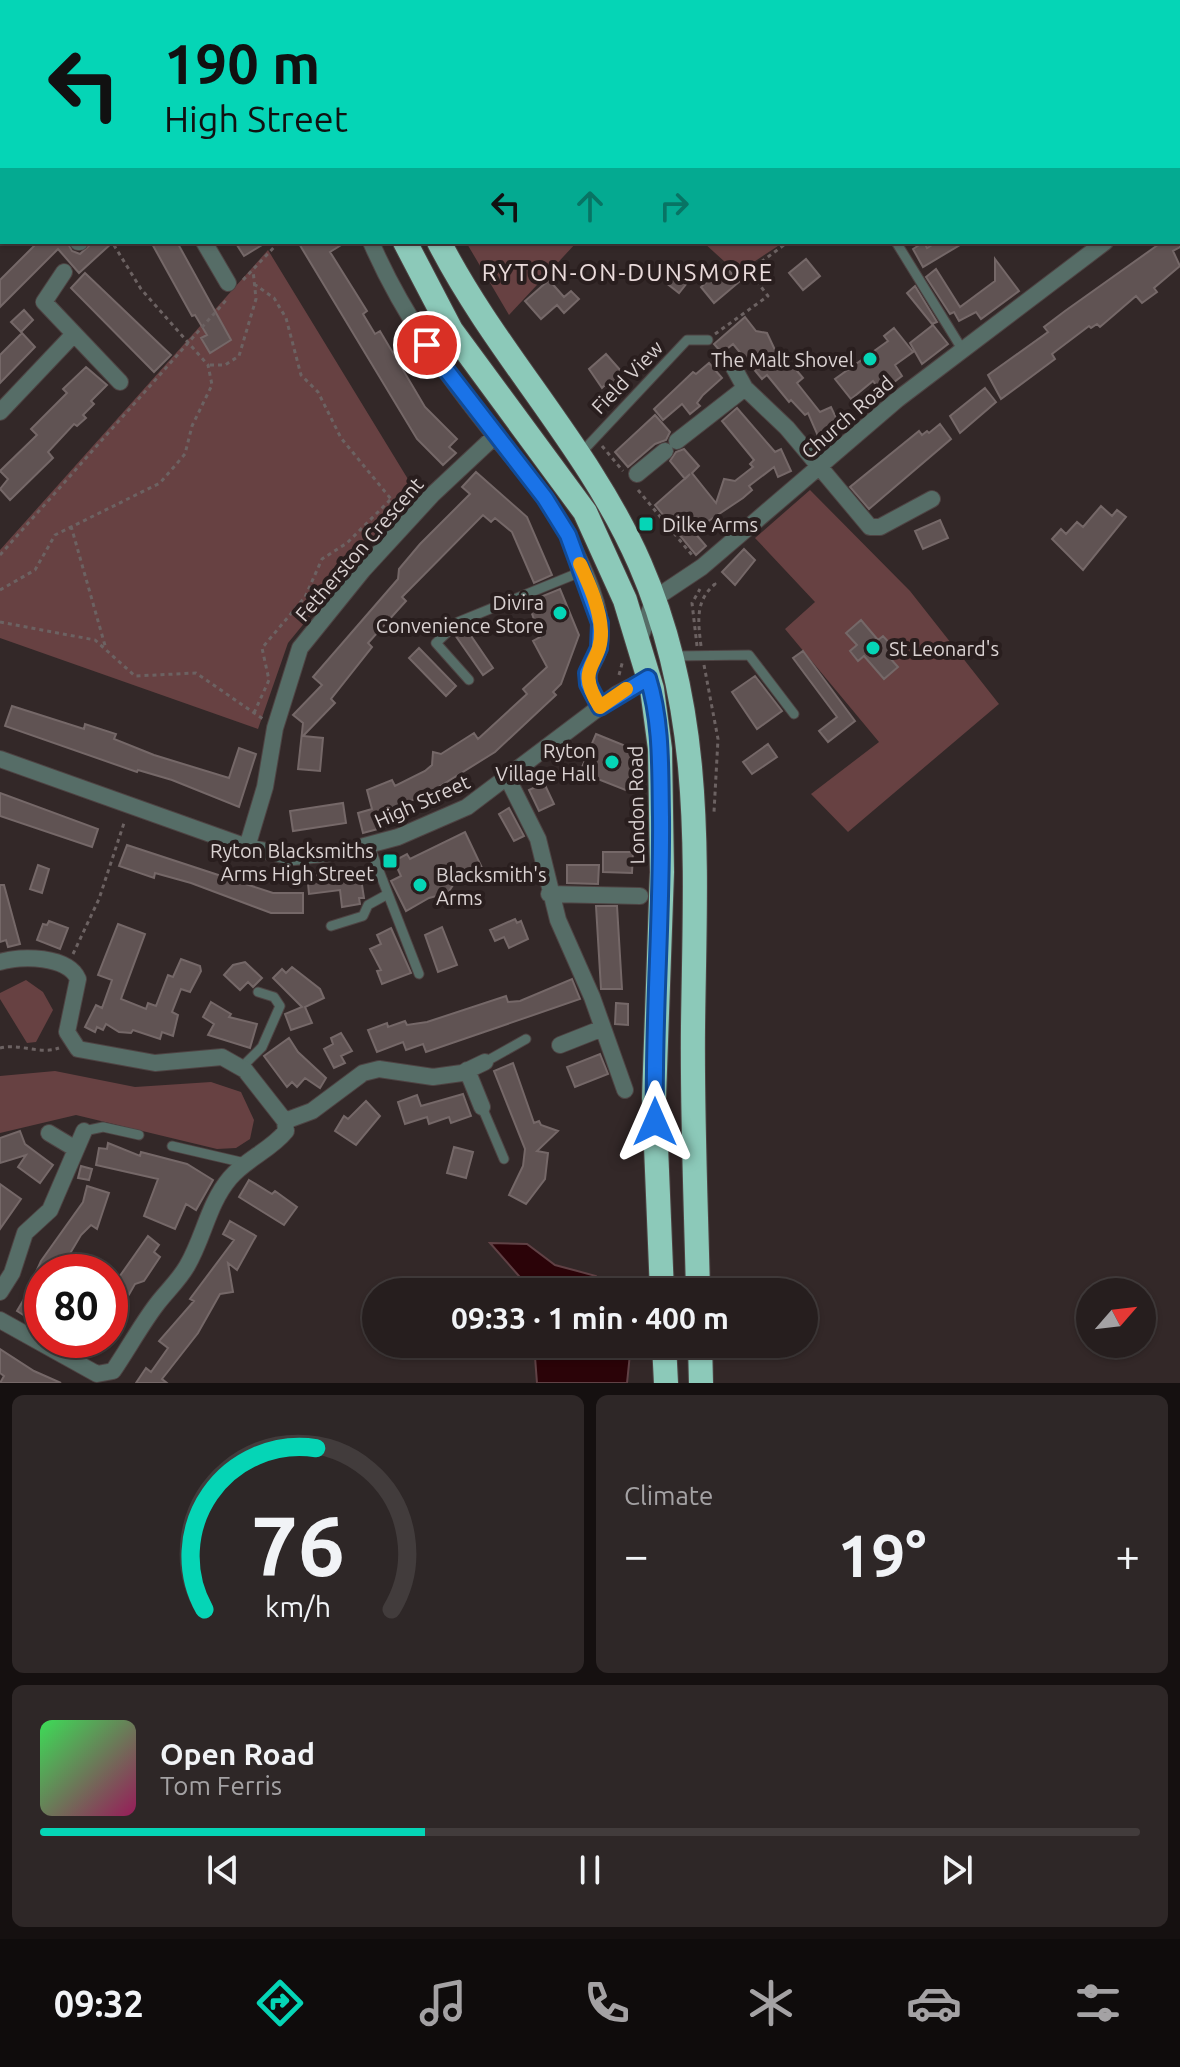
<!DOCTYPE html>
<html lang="en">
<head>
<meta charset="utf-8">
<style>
	:root { --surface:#261e1e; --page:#2e2727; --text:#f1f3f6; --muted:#a4a2a4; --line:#423c3c; --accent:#05d5b6 }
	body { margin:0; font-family:Ubuntu,sans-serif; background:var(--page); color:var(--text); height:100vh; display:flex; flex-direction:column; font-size:30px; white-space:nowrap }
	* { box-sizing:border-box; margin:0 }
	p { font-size:26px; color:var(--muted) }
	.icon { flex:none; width:44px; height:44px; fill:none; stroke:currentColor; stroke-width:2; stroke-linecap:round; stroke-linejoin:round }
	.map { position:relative; height:1383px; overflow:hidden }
	.drawer { display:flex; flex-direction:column; gap:12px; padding:12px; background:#151010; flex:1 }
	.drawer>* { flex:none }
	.hud { position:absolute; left:0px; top:0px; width:1180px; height:244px; box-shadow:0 2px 6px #0004,0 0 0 2px var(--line); background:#05d5b6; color:#111; overflow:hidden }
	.needle { width:52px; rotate:62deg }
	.fabs { position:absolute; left:1076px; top:1278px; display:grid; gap:16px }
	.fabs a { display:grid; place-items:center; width:80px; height:80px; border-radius:50%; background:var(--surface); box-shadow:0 2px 6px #0004,0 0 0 2px var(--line); font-size:40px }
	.speed { position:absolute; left:24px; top:1254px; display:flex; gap:16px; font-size:40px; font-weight:700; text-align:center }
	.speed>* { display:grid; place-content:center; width:104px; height:104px; border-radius:50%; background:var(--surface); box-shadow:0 2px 6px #0004,0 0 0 2px var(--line); line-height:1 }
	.speed .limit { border:12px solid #d22; background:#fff; color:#111 }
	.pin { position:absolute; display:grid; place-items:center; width:68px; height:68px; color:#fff; margin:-34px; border:4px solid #fff; border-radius:50%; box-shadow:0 2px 8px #0007 }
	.me { position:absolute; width:88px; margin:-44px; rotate:0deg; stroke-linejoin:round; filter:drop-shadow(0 0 6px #0008) }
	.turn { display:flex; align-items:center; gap:28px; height:168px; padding:0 32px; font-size:36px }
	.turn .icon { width:104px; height:104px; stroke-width:2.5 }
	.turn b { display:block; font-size:56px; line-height:68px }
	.lanes { display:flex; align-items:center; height:76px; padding:0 32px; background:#0003; justify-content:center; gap:40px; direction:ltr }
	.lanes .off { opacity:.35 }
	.big { font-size:60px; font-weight:700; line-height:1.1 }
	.drawer .card { flex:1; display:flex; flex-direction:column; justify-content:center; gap:12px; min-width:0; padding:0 28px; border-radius:12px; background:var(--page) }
	.drawer .dial { align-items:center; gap:0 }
	.dial svg { height:208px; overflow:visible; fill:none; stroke:var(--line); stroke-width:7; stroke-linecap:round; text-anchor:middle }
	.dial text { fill:var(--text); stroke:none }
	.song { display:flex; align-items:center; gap:24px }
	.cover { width:96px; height:96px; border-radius:12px; background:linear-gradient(135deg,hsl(130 70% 55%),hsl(330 70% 35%)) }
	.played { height:8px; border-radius:4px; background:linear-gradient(90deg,var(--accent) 35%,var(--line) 35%) }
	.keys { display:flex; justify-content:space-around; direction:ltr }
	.heat { display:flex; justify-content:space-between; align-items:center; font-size:44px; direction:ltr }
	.drawer .tiles { flex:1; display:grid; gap:12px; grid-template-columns:1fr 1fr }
	.card:last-child { grid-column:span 2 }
	.trip { position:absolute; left:362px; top:1278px; width:456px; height:80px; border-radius:40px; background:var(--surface); box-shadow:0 2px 6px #0004,0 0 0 2px var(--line); font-weight:700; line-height:80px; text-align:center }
	.tabs { display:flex; height:128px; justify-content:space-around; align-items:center; background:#0f0c0c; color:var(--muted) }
	.tabs .icon { width:56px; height:56px }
	.tabs .active { color:var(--accent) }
	.tabs b { font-size:36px; color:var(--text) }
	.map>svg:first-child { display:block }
	.green { fill:#674142 }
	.water { fill:#2b0308; stroke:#604145; stroke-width:2 }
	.building { fill:#605353; stroke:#756868; stroke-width:2 }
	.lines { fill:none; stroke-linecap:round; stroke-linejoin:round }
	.lane-casing { stroke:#4e4343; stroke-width:11 }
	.street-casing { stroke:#4e4343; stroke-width:18 }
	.highway-casing { stroke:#4e4343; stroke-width:26 }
	.path { stroke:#6c6262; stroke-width:3; stroke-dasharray:4 4; stroke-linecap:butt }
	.lane { stroke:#566d67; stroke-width:9 }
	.street { stroke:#566d67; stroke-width:16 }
	.highway { stroke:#8cc9b9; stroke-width:24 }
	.route-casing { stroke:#114b97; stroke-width:20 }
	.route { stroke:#1a73e8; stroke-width:14 }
	.slow { stroke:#f59e0b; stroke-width:14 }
	.poi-dot { fill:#05d5b6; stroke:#291e1e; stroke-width:3 }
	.labels { text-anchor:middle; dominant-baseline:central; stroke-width:8; stroke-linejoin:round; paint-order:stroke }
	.poi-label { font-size:20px; fill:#dad2d2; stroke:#291e1e; text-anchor:end }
	.street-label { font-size:20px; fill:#dad2d2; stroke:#291e1e }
	.quarter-label { font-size:24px; letter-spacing:2px; fill:#eadbdb; stroke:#291e1e }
</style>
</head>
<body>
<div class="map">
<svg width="1180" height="1383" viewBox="0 0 1180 1383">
	<rect width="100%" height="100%" fill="#332828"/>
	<path class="green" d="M389,0H1179L389,2Z
		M466,242H577L509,315Z
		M703,242H784L737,273Z
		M268,250L414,489L288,643L258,729L0,638V550Z
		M810,490L910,591L999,704L848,832L811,794L879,742L785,629L815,602L755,538Z
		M26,980L43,992L53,1010L36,1042L27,1043L0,999V993Z
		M55,1071L135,1087L211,1082L241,1092L254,1120L250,1139L236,1148L217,1149L76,1115L0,1133V1076Z"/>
	<path class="water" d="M490,1243L527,1244L555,1265L596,1276L604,1292H533Z
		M534,1344H631L627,1383H537Z"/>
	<path class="building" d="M38,242H67L72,251L80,254L93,242H113L79,273L58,249L0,307V280Z
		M151,242H177L231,340L210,353L201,338L207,335L195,315L192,316Z
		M235,242H267L244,256Z
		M298,242H346L330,252L367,311L363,314L375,334L380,331L425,407L457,439L449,447L456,453L443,465L417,439Z
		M924,242L927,248L937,242H965L923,267L913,249Z
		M1162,242H1180V247L1173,251L1180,266L1154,288L1157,292L1142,303L1136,296L1100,327L1097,324L1091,328L1089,326L1052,354L1055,359L1001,399L988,375L1048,332L1044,327L1065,311Z
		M806,259L820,276L803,290L789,273Z
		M995,259L1019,291L981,319L976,312L959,321L954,312L950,314L926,277L936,269L960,307L995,281Z
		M725,266L739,282L714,303L701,287Z
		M673,272L687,283L679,293L665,282Z
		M85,273L171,355L154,372L71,288Z
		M549,280L564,297L571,291L579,299L564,313L557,305L541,319L525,301Z
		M915,286L937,322L932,324L907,293Z
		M24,310L33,320L21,332L11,322Z
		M745,317L756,331L767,333L775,350L787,351L786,358L803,378L797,383L820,412L831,407L838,422L828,427L830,431L818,436L808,413L805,415L791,400L789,402L767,375L762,379L733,344L722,353L714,344Z
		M933,325L948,344L922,364L910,343Z
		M894,328L913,352L895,365L902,376L881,392L873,381L851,399L835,379L888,341L884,336Z
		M22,333L35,347L0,383V355Z
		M606,354L621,371L615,376L627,389L618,398L605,385L602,388L589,369Z
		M709,363L722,378L703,395L697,403L700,406L690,414L682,404L663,420L654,409L693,372L696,374Z
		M86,367L107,385L91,401L94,404L83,415L86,418L77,426L74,424L48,452L53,458L10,500L0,489L8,479L0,471L37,435L31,429L67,393L63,389Z
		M985,388L996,402L960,433L950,416Z
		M737,408L775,452L781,449L791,471L778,477L774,467L749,486L752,490L743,498L698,528L694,532L706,546L696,555L655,505L690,474L685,479L670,461L676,452L684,449L699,466L692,473L716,503L724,479L735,481L753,467L750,464L754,460L722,421Z
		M655,415L670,432L666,440L655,444L628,467L615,452Z
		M940,424L951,439L869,509L850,487L919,431L922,435L927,431L929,433Z
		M476,472L527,517L552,575L534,583L512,532L495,518L491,522L483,515L402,597L406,601L368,643L372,647L331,699L335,703L303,736L323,738L320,771L298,769L303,723L293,715L322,685L313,677L398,579L399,569L420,544L470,494L462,487Z
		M1101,506L1112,516L1117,510L1126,517L1083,570L1052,539L1061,529L1066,534L1077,522L1083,527Z
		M940,520L948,538L923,549L915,531Z
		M744,549L755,560L735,585L722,572Z
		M560,589L579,635L561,684L553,692L556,695L495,752L429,793L386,812L389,826L363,833L358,813L372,809L367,790L392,780L395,786L425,771L432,765L433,752L441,754L474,733L478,739L527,694L523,689L547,667L533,641L540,637L528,602Z
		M861,620L878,640L883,636L896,650L889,657L898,667L884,679L864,656L858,661L850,651L857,645L846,633Z
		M465,627L493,668L483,675L455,635Z
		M419,648L456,686L446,696L409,658Z
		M803,651L855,721L828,742L819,731L837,717L793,658Z
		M755,676L782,711L757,729L732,692Z
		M12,706L84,729L85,724L116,734L114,739L154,755L229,778L239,748L256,754L239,807L172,780L138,770L137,772L5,726Z
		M596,734L643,753L628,791L580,772Z
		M768,744L777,757L752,774L743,762Z
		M544,783L554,804L539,811L529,790Z
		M0,793L98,829L92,847L0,816Z
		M343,803L346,823L293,831L290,811Z
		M509,808L524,836L514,841L499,814Z
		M465,832L484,872L464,882L460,874L448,893L429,898L406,911L391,881L401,876L394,861L407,854L410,859Z
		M127,845L273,893H303V913H271L191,883L155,873L154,878L119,866Z
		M603,852H633L632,873L603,872Z
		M38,865L49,869L42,893L30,889Z
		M567,865H599L598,884L567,883Z
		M323,872L324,877L360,872L364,898H359L360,904L342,907L340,890L309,894L307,873Z
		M0,885H4L20,944L8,947L6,940L0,942Z
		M596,906H617L622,989H601Z
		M515,919L517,923L521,921L528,939L509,948L504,937L495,941L490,930Z
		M49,921L68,928L60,949L37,940L43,924L47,925Z
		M118,924L145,934L121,999L146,1009L148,1003L156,1006L168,975L173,977L181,959L200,966L201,971L190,992L181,989L172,1012L178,1015L173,1036L162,1032L160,1039L133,1030L131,1033L119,1032L106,1024L103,1030L97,1027L95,1032L85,1027L96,1005L102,1008L112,980L98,975Z
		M442,927L457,965L438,972L425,935Z
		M391,928L411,973L382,984L377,971L381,970L370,949L381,944L377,935Z
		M245,962L262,978L253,987L248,982L240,990L224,975L233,965Z
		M292,967L320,989L324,998L305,1007L312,1023L291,1030L285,1014L302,1007L273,978L282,969L286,973Z
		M572,979L580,999L426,1052L423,1044L406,1050L403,1042L377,1052L368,1030L387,1023L388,1027L405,1021L407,1025L427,1022L506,996L508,1002L520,1001Z
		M211,1002L231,1014L229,1017L257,1024L250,1048L208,1035L214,1024L203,1017Z
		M616,1003L628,1004V1025L615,1024Z
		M341,1033L352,1051L341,1056L345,1063L334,1068L324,1049L333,1044L331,1038Z
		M289,1038L298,1052L326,1078L320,1088L305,1078L297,1087L292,1082L287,1087L264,1056Z
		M600,1054L608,1074L575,1087L567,1067Z
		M513,1063L534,1123L539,1121L541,1125L558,1131L537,1151L548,1153L545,1179L526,1204L509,1195L523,1166L525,1149L494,1071Z
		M463,1094L471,1116L451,1123L449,1117L429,1124L427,1117L405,1124L398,1102L417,1095L421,1106Z
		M366,1101L380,1116L356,1145L335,1131L344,1116L348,1119Z
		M20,1131L25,1144L53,1165L40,1183L18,1167L26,1155L0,1163V1138Z
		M108,1143L140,1156L141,1152L187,1164L213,1180L196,1210L186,1204L175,1229L144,1216L158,1179L96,1165L99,1148L107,1149Z
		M454,1147L473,1152L466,1178L447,1173Z
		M81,1166L92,1169L89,1180L78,1178Z
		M249,1180L272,1194L275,1191L297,1207L284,1225L239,1197Z
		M0,1184L21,1199L0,1229Z
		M87,1186L109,1193L97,1229L91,1225L81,1235L59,1272H42V1314L36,1323L17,1311L40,1272H36L41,1261L83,1202Z
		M230,1221L256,1236L237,1270L228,1263L233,1292L220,1294L198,1333L162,1379L167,1383H136L146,1368L151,1372L168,1348L159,1341L194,1301L190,1299L234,1240L223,1234Z
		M148,1236L159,1245L154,1252L160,1257L144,1281L135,1284L123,1305L110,1298V1290Z
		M0,1349L34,1371L61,1383H0L4,1376L0,1373Z"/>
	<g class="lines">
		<g class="lane-casing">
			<path id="lane" d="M896,242L962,349
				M580,454L687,340H708
				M674,656L749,655L794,714
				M469,680L436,643L458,622L583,571
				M369,845L419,974
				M331,926L363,916L368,905L388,894
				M485,1062L526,1039
				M242,1067L262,1047L280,1006L274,997L258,992
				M482,1107L504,1159
				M84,1131L103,1127L139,1135
				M172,1146L245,1163"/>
		</g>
		<g class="street-casing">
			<path id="street" d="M9,0L10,2
				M0,55H2
				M0,161L2,164
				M1178,190L1180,188
				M78,242H80
				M204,242L228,283
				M371,242C402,314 447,376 496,437C521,469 550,499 568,536C581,564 601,602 601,634C601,671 574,663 600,707
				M64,272L44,302L120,382
				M734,368L745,388L787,428L870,527H880L932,499
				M0,412L74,334
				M677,441L745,388
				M637,474L665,451
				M639,641L654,599L702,567L898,399L1105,242
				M0,759L247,847L293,857L342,852L398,837L467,807L617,694L648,678
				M508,779L538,839L558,920L592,997L625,1090
				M247,847L265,787L275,728L300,648L363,570L432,495L495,436
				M549,894L640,896
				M0,962C21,955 68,956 78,979L67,1032L78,1049L155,1063L222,1057L245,1070L285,1121
				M560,1045L603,1028
				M467,1070L482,1107
				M285,1121L312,1111L363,1073L379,1069L433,1077L462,1073L485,1062
				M49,1133L74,1148
				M0,1292L12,1273L25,1233L50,1210L84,1131
				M0,1320L97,1374L113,1371C128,1349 141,1325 157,1304C167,1291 179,1280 187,1266C204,1237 208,1204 230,1178C246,1159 271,1150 286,1131L285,1121"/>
		</g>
		<g class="highway-casing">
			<path id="highway" d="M336,0V2
				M362,0V2
				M405,242L451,330L585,512L625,600L652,689L660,749L662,872L654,1098L662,1292
				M439,242C497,355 589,447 640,564C706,715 695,866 693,1027C692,1115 696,1204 698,1292
				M664,1344L666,1383
				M700,1344L701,1383"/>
		</g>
		<path class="path" d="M811,0L812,2
			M1167,0L1168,2
			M1154,2L1155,0
			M1178,19L1180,22
			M243,280L279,242
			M254,284L274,298L286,318L301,375L318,392L341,438L391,499
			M715,334L768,296L749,271L788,242
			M210,365H225L239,356L256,299L253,270
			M602,446L623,471
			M638,490L692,555
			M71,526L106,649
			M0,555L228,298
			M0,590L35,570L55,535L160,483L185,454L192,426L212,385L208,365L141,289L112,242
			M0,622L95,640L135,676L196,673L263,719
			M697,646L692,603L700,589
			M701,646C698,621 695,601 715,584L712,580
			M704,665L718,739L714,812
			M619,675L623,660
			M254,713L269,680L262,648L305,597L322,559L347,543L391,499L405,504
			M73,954L99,899L125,820
			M0,1048C20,1043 39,1055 59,1048"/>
		<use href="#lane" class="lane"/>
		<use href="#street" class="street"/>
		<use href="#highway" class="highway"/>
	</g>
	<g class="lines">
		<g class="route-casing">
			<path id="route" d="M427,345L545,498L568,535L600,623L599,648L587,673L588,684L600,707L648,678C662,723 660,770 661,817C662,919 653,1020 655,1122"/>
		</g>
		<use href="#route" class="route"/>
		<path class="slow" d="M580,564C589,584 600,608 601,631C602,668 573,664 600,707L626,689"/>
	</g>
	<g class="poi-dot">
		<circle cx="870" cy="359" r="8"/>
		<rect x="638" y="516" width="16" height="16" rx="4"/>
		<circle cx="560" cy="613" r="8"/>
		<circle cx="873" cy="648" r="8"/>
		<circle cx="612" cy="762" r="8"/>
		<rect x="382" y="853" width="16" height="16" rx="4"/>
		<circle cx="420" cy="885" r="8"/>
	</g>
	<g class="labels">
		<g class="poi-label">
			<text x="854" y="359">The Malt Shovel</text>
			<text x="662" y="524" text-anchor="start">Dilke Arms</text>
			<text x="544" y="602">Divira<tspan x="544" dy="23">Convenience Store</tspan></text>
			<text x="889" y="648" text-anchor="start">St Leonard's</text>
			<text x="596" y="750">Ryton<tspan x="596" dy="23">Village Hall</tspan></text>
			<text x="374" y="850">Ryton Blacksmiths<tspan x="374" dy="23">Arms High Street</tspan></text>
			<text x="436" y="874" text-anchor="start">Blacksmith's<tspan x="436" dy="23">Arms</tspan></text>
		</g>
		<g class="street-label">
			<text transform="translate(627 377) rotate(-46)">Field View</text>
			<text transform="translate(847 417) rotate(-41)">Church Road</text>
			<text transform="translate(359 549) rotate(-49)">Fetherston Crescent</text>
			<text transform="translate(422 801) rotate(-24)">High Street</text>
			<text transform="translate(636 805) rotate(-91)">London Road</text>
		</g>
		<g class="quarter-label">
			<text x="628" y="272">RYTON-ON-DUNSMORE</text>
		</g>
	</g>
</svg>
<div class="fabs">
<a><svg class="needle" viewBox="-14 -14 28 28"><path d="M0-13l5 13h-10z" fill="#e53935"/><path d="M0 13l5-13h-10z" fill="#a4a2a4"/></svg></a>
</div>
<div class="speed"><div class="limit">80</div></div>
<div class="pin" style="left:427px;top:345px;background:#d93025"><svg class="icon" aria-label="arrive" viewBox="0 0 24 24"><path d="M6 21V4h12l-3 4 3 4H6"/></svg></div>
<svg class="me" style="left:655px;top:1122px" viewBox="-20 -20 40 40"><path d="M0-17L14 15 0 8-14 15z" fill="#1a73e8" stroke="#fff" stroke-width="4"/></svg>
<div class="trip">09:33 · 1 min · 400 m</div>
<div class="hud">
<div class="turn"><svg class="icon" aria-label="left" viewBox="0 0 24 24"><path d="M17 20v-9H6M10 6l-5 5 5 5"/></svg><div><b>190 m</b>High Street</div></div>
<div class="lanes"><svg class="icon" aria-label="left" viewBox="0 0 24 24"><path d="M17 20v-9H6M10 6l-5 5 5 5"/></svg><svg class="icon off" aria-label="ahead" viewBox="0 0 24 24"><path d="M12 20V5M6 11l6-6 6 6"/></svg><svg class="icon off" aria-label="right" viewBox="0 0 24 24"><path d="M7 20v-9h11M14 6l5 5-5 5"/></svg></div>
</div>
</div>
<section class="drawer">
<div class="tiles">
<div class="card dial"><svg viewBox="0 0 100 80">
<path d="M14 69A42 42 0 1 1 86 69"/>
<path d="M14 69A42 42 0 0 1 57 7" stroke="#05d5b6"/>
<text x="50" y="56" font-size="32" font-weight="700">76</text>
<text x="50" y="72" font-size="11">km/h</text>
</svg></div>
<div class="card"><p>Climate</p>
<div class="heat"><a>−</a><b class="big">19°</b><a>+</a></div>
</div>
<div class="card">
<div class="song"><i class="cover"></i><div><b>Open Road</b><p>Tom Ferris</p></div></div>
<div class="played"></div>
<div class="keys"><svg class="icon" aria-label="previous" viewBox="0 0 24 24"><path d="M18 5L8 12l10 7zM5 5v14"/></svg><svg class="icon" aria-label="pause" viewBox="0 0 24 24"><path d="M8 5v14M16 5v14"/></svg><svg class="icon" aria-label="next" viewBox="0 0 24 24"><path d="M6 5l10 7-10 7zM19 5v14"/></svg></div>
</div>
</div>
</section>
<nav class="tabs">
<b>09:32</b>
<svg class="icon active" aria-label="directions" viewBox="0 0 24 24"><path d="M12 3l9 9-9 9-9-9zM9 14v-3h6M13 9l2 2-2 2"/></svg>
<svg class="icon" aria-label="music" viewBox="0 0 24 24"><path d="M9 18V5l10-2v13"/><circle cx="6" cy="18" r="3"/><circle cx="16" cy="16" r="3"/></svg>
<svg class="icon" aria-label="phone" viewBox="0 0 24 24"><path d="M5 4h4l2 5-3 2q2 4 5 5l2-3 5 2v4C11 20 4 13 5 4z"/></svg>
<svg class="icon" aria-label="climate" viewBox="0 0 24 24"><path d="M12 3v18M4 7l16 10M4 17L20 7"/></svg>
<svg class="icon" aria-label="car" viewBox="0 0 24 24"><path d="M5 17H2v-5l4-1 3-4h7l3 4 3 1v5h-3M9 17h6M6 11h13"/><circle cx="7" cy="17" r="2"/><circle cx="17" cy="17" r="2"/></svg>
<svg class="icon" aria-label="filters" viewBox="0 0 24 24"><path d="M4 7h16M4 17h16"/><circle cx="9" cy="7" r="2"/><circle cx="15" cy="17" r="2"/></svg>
</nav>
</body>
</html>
